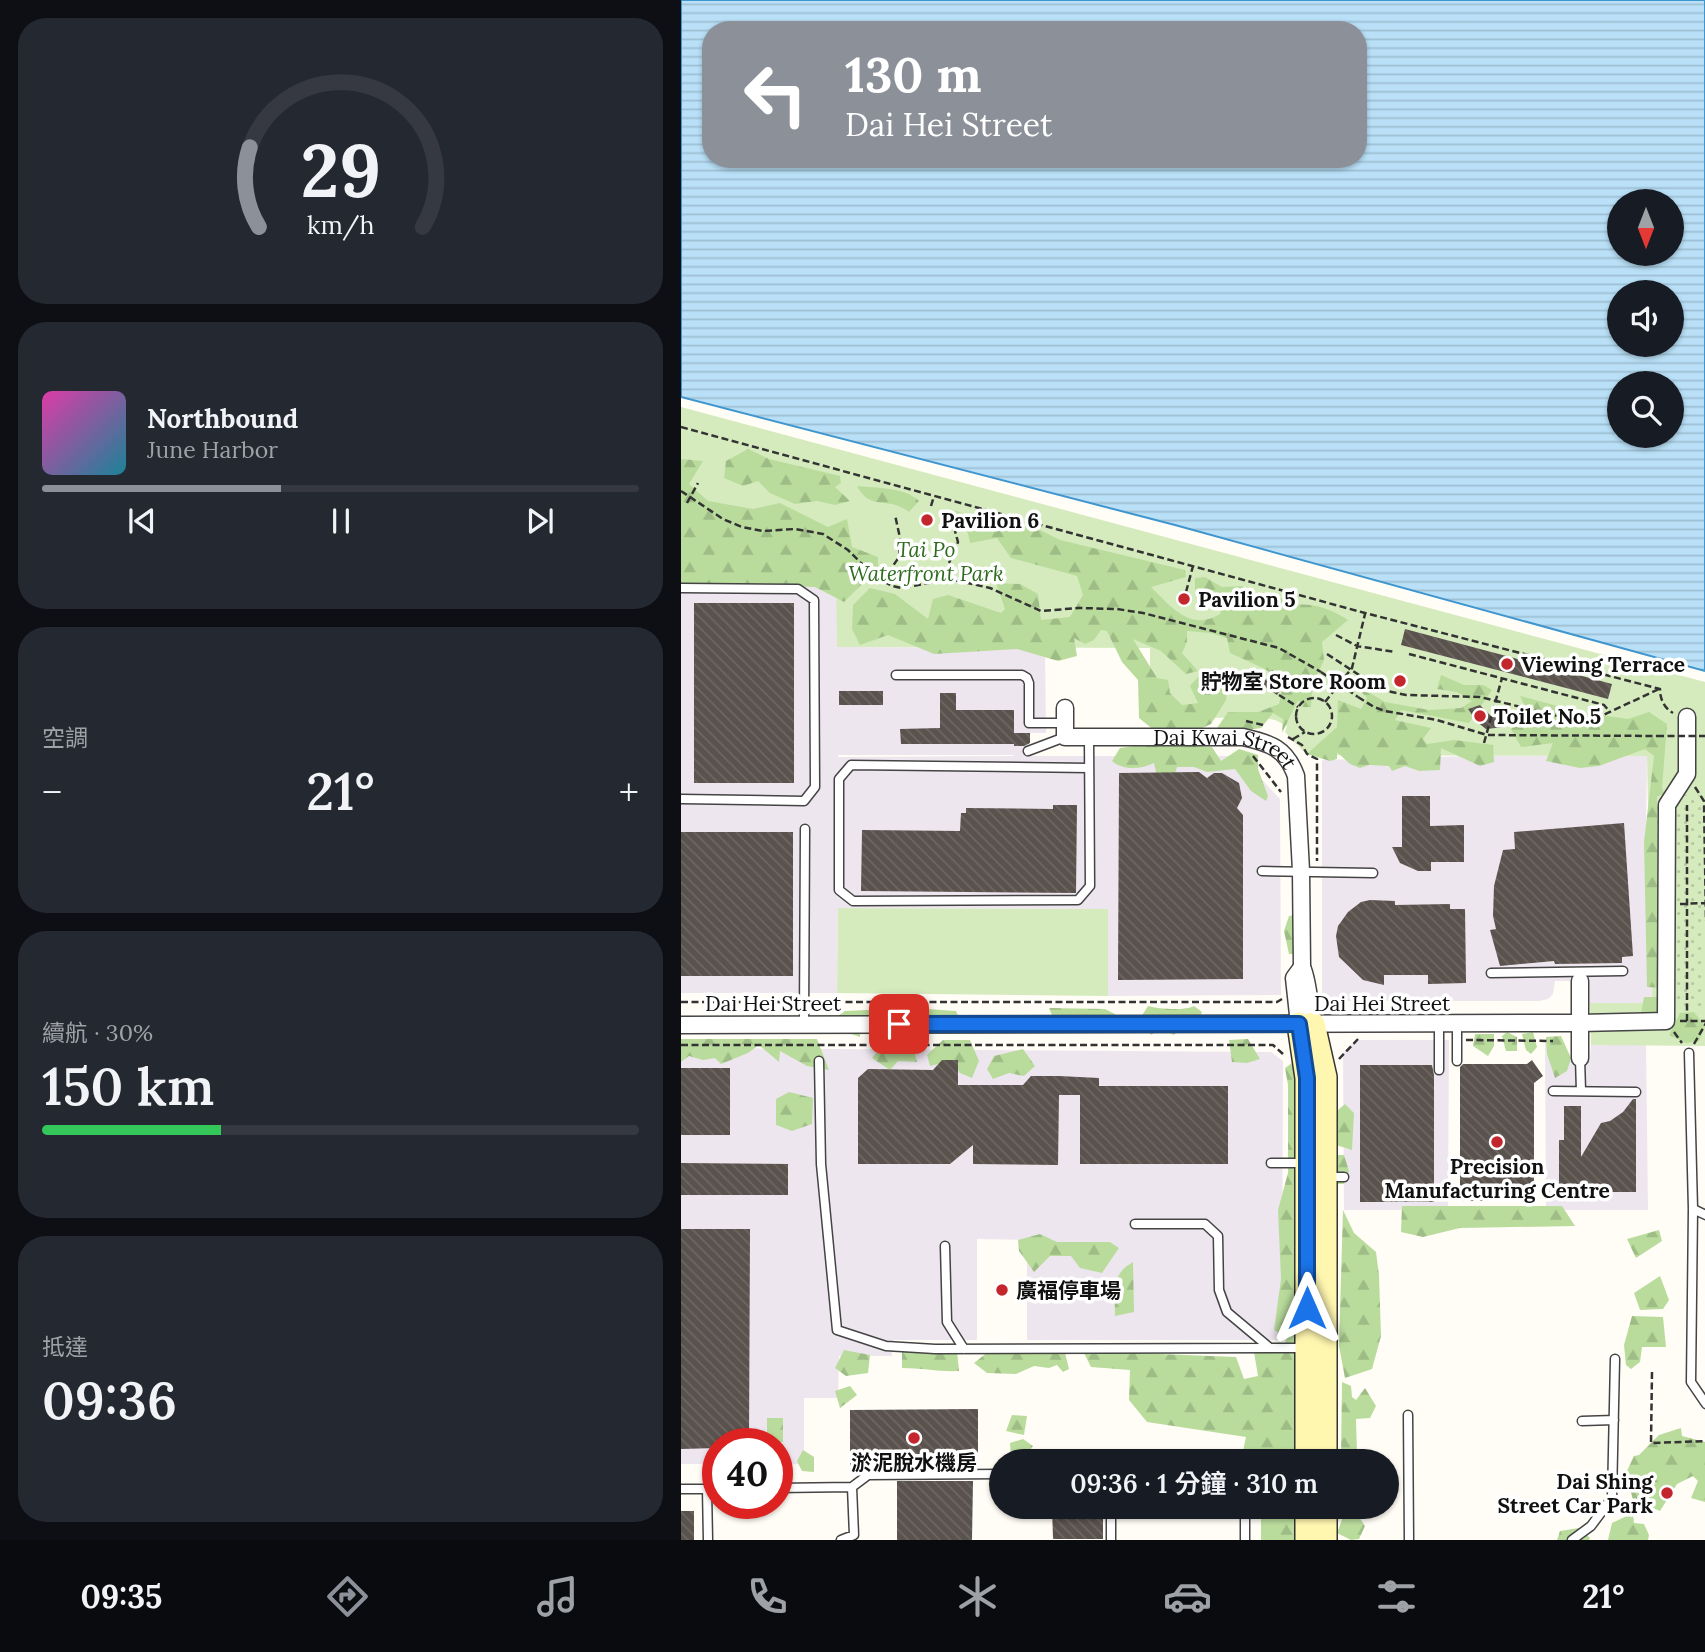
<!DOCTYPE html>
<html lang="zh-TW">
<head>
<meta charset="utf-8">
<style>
	:root { --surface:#171b24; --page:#242831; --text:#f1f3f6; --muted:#9ea1a6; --line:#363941; --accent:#8c9099 }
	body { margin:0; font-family:Lora,"Noto Sans TC",serif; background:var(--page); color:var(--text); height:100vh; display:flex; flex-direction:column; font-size:26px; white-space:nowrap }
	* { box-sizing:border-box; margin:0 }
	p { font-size:23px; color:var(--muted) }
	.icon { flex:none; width:38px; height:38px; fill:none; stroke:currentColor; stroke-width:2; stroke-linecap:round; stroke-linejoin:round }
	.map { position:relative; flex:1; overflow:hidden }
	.panel { display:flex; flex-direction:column; gap:18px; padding:18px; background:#0d0f14; width:681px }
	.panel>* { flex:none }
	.top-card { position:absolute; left:21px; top:21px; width:665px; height:147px; border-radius:28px; box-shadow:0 2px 5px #0004; background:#8c9099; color:#fff; overflow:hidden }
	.needle { width:46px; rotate:180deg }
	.controls { position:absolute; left:926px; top:189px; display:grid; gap:14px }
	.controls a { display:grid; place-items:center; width:77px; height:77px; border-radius:50%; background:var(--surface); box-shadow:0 2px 5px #0004; font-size:35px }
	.speed { position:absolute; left:21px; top:1428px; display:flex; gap:14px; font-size:35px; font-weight:700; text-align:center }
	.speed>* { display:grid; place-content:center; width:91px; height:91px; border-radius:50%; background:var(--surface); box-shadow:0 2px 5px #0004; line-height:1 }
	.speed .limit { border:10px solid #d22; background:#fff; color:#111 }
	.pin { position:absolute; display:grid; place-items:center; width:60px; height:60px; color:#fff; margin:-30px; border-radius:14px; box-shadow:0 4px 10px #0006 }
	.me { position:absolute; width:77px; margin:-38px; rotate:0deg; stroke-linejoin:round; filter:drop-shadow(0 0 5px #0008) }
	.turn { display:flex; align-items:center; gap:24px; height:147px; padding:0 28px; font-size:32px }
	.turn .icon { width:91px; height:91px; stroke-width:2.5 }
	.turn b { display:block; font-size:49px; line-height:60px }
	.big { font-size:52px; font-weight:600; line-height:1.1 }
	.panel .tile { flex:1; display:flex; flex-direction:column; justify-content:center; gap:10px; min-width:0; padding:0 24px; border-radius:28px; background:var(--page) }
	.panel .dial { align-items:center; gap:0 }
	.dial svg { height:182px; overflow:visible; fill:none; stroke:var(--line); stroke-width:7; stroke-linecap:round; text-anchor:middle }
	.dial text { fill:var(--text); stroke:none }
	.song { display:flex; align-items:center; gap:21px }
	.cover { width:84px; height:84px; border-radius:10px; background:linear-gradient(135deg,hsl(320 70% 55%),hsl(190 70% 35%)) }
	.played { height:7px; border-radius:4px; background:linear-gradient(90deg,var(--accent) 40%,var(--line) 40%) }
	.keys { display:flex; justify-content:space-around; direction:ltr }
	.heat { display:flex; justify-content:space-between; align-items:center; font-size:38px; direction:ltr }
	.charge { height:10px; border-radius:5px; background:linear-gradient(90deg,#34c759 30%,var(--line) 0) }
	.trip { position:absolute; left:308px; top:1449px; width:410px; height:70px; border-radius:35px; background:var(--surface); box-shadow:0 2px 5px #0004; font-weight:600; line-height:70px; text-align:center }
	.tabs { display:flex; height:112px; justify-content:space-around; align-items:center; background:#090b0e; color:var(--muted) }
	.tabs .icon { width:49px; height:49px }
	.tabs .selected { color:var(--accent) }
	.tabs b { font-size:32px; color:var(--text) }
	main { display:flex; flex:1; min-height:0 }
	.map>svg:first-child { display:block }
	.industrial { fill:#eee6ef; fill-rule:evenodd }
	.grass { fill:#d5ebbd }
	.forest { fill:url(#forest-firs) }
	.garden { fill:url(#garden-dots) }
	.water { fill:url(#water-rules); stroke:#3f96cf; stroke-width:2; fill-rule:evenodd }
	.building { fill:url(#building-back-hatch) }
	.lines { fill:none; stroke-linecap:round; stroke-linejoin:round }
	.lane-casing { stroke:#444; stroke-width:11 }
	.street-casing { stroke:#444; stroke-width:19 }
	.secondary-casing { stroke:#333; stroke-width:26 }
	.path { stroke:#333; stroke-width:2.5; stroke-dasharray:7 3.5; stroke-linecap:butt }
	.lane { stroke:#fff; stroke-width:8 }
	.street { stroke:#fff; stroke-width:16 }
	.secondary { stroke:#fff6b0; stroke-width:23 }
	.path-bridge { stroke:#333; stroke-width:2.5; stroke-dasharray:7 3.5; stroke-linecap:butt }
	.route-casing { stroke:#114b97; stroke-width:18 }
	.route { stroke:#1a73e8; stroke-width:12 }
	.poi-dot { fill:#c4262e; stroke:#fff; stroke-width:2.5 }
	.labels { text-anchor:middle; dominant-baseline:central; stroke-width:7; stroke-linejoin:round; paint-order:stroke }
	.poi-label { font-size:21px; font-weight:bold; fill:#111; stroke:#fff; text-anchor:start }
	.park-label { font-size:21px; font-style:italic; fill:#2f6b1f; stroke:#fff }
	.street-label { font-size:21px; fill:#111; stroke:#fff }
</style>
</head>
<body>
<main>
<section class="panel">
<div class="tile dial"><svg viewBox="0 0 100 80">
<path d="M14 69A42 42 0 1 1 86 69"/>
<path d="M14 69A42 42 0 0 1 10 34" stroke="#8c9099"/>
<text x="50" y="56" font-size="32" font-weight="700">29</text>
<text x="50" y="72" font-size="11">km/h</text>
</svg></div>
<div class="tile">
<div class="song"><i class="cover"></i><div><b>Northbound</b><p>June Harbor</p></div></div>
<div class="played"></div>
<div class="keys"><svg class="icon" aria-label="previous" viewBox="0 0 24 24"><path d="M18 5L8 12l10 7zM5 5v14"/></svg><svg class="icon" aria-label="pause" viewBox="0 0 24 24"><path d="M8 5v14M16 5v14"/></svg><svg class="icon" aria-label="next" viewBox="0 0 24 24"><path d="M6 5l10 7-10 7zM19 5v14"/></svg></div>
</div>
<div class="tile"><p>空調</p>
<div class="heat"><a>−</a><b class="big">21°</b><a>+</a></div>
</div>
<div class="tile"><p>續航 · 30%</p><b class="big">150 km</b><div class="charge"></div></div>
<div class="tile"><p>抵達</p><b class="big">09:36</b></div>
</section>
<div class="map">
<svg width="1025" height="1540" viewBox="0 0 1025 1540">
	<defs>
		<pattern id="forest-firs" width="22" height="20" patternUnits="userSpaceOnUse" patternTransform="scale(1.75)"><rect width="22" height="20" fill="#b9dc9c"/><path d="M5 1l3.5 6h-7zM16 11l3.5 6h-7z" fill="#9ebc85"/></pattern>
		<pattern id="garden-dots" width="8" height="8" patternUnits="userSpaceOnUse" patternTransform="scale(1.75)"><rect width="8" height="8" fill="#d5ebbd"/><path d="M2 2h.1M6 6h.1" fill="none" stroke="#b6c8a1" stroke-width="1.8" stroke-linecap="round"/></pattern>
		<pattern id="water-rules" width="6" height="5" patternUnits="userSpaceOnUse" patternTransform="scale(1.75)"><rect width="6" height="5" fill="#b9e0f7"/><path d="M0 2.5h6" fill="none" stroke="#9ebfd3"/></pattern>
		<pattern id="building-back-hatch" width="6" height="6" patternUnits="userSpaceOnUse" patternTransform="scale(1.75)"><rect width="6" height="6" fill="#5a524d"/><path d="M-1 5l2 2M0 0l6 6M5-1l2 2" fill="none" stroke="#6d6662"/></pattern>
	</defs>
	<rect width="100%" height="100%" fill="#fffdf5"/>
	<path class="industrial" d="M156,575L157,647L364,648L365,733H349L347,756H559L599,799L600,995L427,996V909L157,908L156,993H0V576ZM157,755H333V756L157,757Z
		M792,756H966L965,827L971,1003H909V981H874L872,994L867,999L858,1001H647L641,996V760Z
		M675,1040H768L767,1210H663L662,1053Z
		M864,1043L873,1046L878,1058H909L910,1045L965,1044L967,1210H865Z
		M0,1048L590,1052L602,1061L601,1340H346V1240L296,1239V1340H212L211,1356H158L157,1398H123V1464H96V1444H37V1464H0Z"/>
	<path class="grass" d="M0,407L1024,682V1046L910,1045L909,1003H971L966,756L626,755L604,732L606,726L594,720L580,717L469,719V648L156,647L155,575L0,573Z
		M157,908L427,909V996L156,993Z"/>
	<path class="forest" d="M67,449L88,459L159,476L160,483L154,487L169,501L154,505L136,501L114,504L89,493L77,481L62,486L43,478L45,461Z
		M0,459L22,461L8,484L27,501L72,509L99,503L147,527L166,519L171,547L197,557V568L163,602L134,587L0,583Z
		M176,486C195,488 224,487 238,501L228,512C205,495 190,512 176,486Z
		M269,509L281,513L288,519L291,513L322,521L326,529L334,524L353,527L379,540L504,570L505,577L470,587C490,607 510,632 539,614L544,595L531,591L514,590V578L524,577L541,587L561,586L570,595L572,601L581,598H602L609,606C628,601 651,609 667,620L641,642L643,660L635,678L641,687L631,692L630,707H622L617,700L601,733L602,719L592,713L580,728L553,732L536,728L547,712H577L598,704L603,682L584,669L549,653L546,638L529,633L506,631V642L501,653L517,671L505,674L480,651L452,639L476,678L487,680L489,693L501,705L517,703L509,686L517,677H547L545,700L530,724L489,743L458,718L457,680L441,662L426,631L420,630L413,640L404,644L393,638L396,656L377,661L336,649L253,654L207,635L179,645L171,629L172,605L189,588L214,594L247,619L252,599L267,595L320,613L324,609L315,583L339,584L357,594L360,620L389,617L402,595L396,576L330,558L316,538L289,543L285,525Z
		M760,675L783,685H802L811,690L788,723L720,710L714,720L750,728L742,739L746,744L773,740L812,745L813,762L799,766L760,748L759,770L738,771L724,766L711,771L708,766L688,765L679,768L669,764L656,752V759L649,761L626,754L656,727L657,700L680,709L686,698L671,682L704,702L748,710L780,708L791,701L776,692L756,689Z
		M839,696L899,712L947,719L968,712L986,724L981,788L987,803L1004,989L966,987L963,842L973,756L964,749L918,766L899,768L865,761L872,743L840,747L830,729L838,717L850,718Z
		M475,743L531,747L540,761L558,749L577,755V769L587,796L585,801L570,791L554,769L526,772L513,767H496L493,777H476L473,763C461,769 442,771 431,761L439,748Z
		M621,914L622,954H608L603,931L608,916Z
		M963,997H990L977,1026L960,1013Z
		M467,1006C478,1009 503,1011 513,1006L521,1012L514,1028H500L493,1035L479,1029L470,1035L460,1017Z
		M230,1008L275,1011L283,1027L230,1018Z
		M368,1008L424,1009L434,1014L430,1031L373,1020Z
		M186,1010L218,1011L220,1017L180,1018L179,1037L170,1034L155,1017L164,1011Z
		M1013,1012L1024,1026L1018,1041L1005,1043L988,1035L999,1013Z
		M826,1032L836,1037V1051H825L821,1036Z
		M852,1032L856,1047L850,1054L845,1050L841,1034Z
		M794,1034H813V1046L807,1056L792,1046Z
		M880,1036L890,1058L886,1071L874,1078L866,1054L865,1037Z
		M209,1037L230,1038L236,1062L217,1061L209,1070L191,1058Z
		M0,1039H136L148,1070L126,1066L99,1051L98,1062L78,1045L67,1053L40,1064L34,1058L22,1060L8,1056L0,1062Z
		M567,1039L579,1059L566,1063L551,1062L548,1040Z
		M262,1040H289L298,1061L291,1078L279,1073L271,1061L249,1066L246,1055Z
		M342,1049L354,1066L343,1076L328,1073L312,1079L306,1069L313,1056Z
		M621,1056L642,1461H565L561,1456L565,1437L466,1422L448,1400L449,1370L410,1367L402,1351L555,1357L563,1379L577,1376L573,1352L602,1348L606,1338L593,1330L600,1279L597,1210L607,1173V1085L604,1068Z
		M108,1092L132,1098L131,1124L111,1131L95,1125V1099Z
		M664,1104L673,1113L671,1150L649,1143L650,1116Z
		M652,1155H663L668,1171L663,1184H652Z
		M721,1206H881L894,1226L779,1228L742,1237L720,1232Z
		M662,1210L673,1233L695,1252L698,1275L700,1336L691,1369L664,1378L658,1346Z
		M978,1230L981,1241L955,1258L946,1239Z
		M359,1234L376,1242H429L438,1248L421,1273L399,1268L390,1256H369L353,1272L338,1251L337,1240Z
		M452,1262L453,1312L434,1316C434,1291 429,1275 452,1262Z
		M979,1276L988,1300L982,1309L959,1310L953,1293Z
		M951,1316L982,1317L985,1347H961L959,1362L950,1369L945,1365L943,1345Z
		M346,1348L384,1353L388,1369L382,1372L376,1365L368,1368L353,1366L335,1374L306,1373L293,1363L307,1352Z
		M221,1349L276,1351L278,1371C259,1372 241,1368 221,1368Z
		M163,1350L189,1355L187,1373L165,1376L154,1368Z
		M661,1382L670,1386L671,1397L675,1400L684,1388L695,1406L689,1418L675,1419L676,1454L686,1461H657L660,1458Z
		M169,1386L176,1395L159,1408L154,1391Z
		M331,1415L346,1416L343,1435L325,1431Z
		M86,1418H102V1442H86Z
		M1000,1428L1001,1436L1024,1442V1502L1010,1498L1017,1481L1012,1476L996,1484L979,1511L952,1500L945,1473L953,1456L958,1455L978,1435Z
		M342,1439L352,1446L343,1459L330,1457L329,1443Z
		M122,1450L133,1457V1472L121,1471L116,1461Z
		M580,1507H643V1540H580Z
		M661,1507H678L676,1514L684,1526L678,1539L670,1540L656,1533L661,1520Z
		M952,1513L953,1523L963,1524L968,1535L967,1540H927L931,1523Z
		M898,1528L909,1538L908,1540H876L879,1531Z"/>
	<path class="garden" d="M976,795H1024V1007L978,1008Z"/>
	<path class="water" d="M0,0H1024V671L494,525L0,397ZM30,30H677V159H30ZM938,201H990V254H938ZM938,292H990V345H938ZM938,383H990V436H938Z"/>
	<path class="building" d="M13,603H113V783H13Z
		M724,629L931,684L927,699L720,645Z
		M591,670L606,680L596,695L581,685Z
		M158,691H202V705H158Z
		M259,693H275V710H333V744H220L219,729L259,728Z
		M799,705L810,716L826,712L834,721L824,727L805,729L796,722L787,709Z
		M333,733H349V743L343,746H333Z
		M518,772L526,778L533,773H541L558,783L561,798L556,808L562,815V979L437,980L438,773Z
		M721,796H749V826L783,825V862H750V871H737L719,863L711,847H721Z
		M372,805H396L395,893L180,891L181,830L279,831L280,813H285V808L372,809Z
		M943,823L952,956L941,957V963L874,964L873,961L819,966L809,930L815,929L812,916L813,886L822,850L834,849L833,832Z
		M0,832H112V976H0Z
		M689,900L714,901V905L769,904V909H784L785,983L747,984V975H703V985L682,980L658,957L655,936L657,926L667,912L680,902Z
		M261,1060H277V1085H342L350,1076H378L418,1078V1086H547V1164H399V1095H378L377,1165L292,1164V1145L269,1164H177V1078L187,1069L252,1070Z
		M851,1060L862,1076L853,1083V1201H779V1067L782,1064H846Z
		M679,1065H751L753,1075V1202H679Z
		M0,1068H49V1135H0Z
		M952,1099H955V1192H878V1140H883V1106H900V1157L920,1123L929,1121L942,1112Z
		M0,1163L107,1164V1195H0Z
		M0,1229H69L68,1444H37V1448L0,1449Z
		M297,1409V1465H292V1468L169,1466V1410Z
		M216,1481H292L291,1540H216Z
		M371,1507H422V1539H372Z
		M0,1511H13V1540H0Z"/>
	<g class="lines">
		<g class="lane-casing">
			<path id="lane" d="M0,588L117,589L133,600L134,787L123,801L0,799
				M215,675H341L346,678L348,683V723H384
				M408,737L409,886L397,900L172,901L158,890V779L170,765L408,768
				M347,751L384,737
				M581,871L692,873
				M810,973L942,971
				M758,1023V1070
				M123,1024L124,829
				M1008,1053L1012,1209L1010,1382L1025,1404
				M899,1058L900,1091
				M138,1061L140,1164L156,1330L205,1346L254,1349L623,1348
				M776,1061V1023
				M872,1091L955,1092
				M590,1163H623
				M647,1177H663
				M1012,1209L1025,1215
				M454,1224H524L537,1236L538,1290L546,1312L589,1348
				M264,1246L266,1322L283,1349
				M727,1415L728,1540
				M901,1421L933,1420
				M171,1487L187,1475L320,1474
				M96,1488L171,1487L173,1535L160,1540
				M0,1489H37
				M26,1489L27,1540
				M430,1540V1507
				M564,1540V1507
				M891,1540L910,1526L931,1498L934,1359"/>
		</g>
		<g class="street-casing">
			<g id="street">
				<path id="s1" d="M384,708V737H562C589,743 605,748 615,776L620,871L621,967C628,983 628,1006 632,1024"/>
				<path d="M899,981V1058"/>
				<path d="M618,1024L613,978L621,967"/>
				<path d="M0,1025L899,1023L985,1021L986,805L1006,774V717"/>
			</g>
		</g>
		<g class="secondary-casing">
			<path id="secondary" d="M618,1024L626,1078V1461
				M632,1024L644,1077V1461
				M626,1507V1540
				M644,1507V1540"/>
		</g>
		<path class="path" d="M0,427L684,613L979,689C979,699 983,708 992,713
			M0,491L42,519L61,527L82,531L114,529L142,534L167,550L193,576L211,586L221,588L269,579L309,588L360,611L398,608L436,609L462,613L598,648L640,672
			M6,503L17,483
			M250,506L253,496
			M268,563L277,542L274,531
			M201,582L218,557L219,538L214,515
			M505,592L512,566
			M655,635L676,646L714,652
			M646,654L701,690L725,695L799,697L905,723L978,689
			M728,654L923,705L928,711
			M598,695L617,707
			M677,697L693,707L704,711L756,720L806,735L976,736
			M615 716a18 18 0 1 1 36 0a18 18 0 1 1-36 0Z
			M644,702L671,668L684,614
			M565,721L582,725
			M607,737L621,745L626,754L636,759V861
			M612,739L624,732
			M803,743L821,678
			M572,756L600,792
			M1014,787L1023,801L1025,921
			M999,904L1024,903
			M0,1002H112
			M133,1002H596L601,999
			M999,1021H1025
			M1006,1021V805
			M993,1032L1001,1043
			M785,1040L872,1041
			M1013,1044L1025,1023
			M0,1045H592L602,1054
			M658,1059L677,1039
			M971,1372L970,1443L1025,1441"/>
		<use href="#lane" class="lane"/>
		<use href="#street" class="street"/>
		<use href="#secondary" class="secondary"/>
		<path class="path-bridge" d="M640,672L677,697
			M976,736H1025"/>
	</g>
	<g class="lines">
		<g class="route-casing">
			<path id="route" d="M218,1024H618L626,1078V1308"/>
		</g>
		<use href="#route" class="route"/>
	</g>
	<g class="poi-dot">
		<circle cx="246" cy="520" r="7"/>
		<circle cx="503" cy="599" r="7"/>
		<circle cx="826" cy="664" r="7"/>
		<circle cx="719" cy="681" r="7"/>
		<circle cx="799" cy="716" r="7"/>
		<circle cx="816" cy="1142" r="7"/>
		<circle cx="321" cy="1290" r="7"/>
		<circle cx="233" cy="1438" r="7"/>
		<circle cx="986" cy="1493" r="7"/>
	</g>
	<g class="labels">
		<g class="poi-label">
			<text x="260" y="520">Pavilion 6</text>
			<text x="517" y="599">Pavilion 5</text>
			<text x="840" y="664">Viewing Terrace</text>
			<text x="705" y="681" text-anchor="end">貯物室 Store Room</text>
			<text x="813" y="716">Toilet No.5</text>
			<text x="816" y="1166" text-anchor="middle">Precision<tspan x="816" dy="24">Manufacturing Centre</tspan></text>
			<text x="335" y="1290">廣福停車場</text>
			<text x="233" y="1462" text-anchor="middle">淤泥脫水機房</text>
			<text x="972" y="1481" text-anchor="end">Dai Shing<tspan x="972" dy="24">Street Car Park</tspan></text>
		</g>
		<g class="park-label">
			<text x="245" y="549">Tai Po<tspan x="245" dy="24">Waterfront Park</tspan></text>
		</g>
		<g class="street-label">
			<text stroke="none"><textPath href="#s1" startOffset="192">Dai Kwai Street</textPath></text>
			<text x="92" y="1003">Dai Hei Street</text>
			<text x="701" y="1003">Dai Hei Street</text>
		</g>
	</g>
</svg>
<div class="controls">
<a><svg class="needle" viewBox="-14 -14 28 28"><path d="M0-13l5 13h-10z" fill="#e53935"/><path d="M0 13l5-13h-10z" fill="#9ea1a6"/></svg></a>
<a><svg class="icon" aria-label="sound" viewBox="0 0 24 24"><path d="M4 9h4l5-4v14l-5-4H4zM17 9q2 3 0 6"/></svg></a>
<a><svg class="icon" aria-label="search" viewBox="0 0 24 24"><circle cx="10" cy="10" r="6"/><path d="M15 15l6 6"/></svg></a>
</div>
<div class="speed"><div class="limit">40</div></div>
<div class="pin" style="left:218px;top:1024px;background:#d93025"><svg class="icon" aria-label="arrive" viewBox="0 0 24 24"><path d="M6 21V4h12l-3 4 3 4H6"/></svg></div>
<svg class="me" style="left:626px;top:1308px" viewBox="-20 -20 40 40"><path d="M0-17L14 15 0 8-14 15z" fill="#1a73e8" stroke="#fff" stroke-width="4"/></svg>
<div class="trip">09:36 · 1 分鐘 · 310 m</div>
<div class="top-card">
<div class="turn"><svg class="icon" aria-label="left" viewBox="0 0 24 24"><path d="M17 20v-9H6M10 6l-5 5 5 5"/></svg><div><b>130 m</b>Dai Hei Street</div></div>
</div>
</div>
</main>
<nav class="tabs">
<b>09:35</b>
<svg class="icon selected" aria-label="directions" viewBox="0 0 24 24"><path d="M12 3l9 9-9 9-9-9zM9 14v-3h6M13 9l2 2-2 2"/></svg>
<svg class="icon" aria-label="music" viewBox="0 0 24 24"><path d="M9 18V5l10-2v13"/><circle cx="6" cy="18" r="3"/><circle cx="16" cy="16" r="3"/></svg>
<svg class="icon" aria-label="phone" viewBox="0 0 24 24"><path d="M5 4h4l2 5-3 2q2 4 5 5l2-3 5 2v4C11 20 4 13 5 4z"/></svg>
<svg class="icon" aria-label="climate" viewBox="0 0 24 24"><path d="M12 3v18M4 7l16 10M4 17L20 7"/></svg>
<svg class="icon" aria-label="car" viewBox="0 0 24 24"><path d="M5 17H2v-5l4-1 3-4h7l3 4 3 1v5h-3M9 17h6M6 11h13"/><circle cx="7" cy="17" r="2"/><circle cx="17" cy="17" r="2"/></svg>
<svg class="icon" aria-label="filters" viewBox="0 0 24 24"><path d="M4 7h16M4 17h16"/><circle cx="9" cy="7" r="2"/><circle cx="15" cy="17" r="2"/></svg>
<b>21°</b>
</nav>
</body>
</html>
